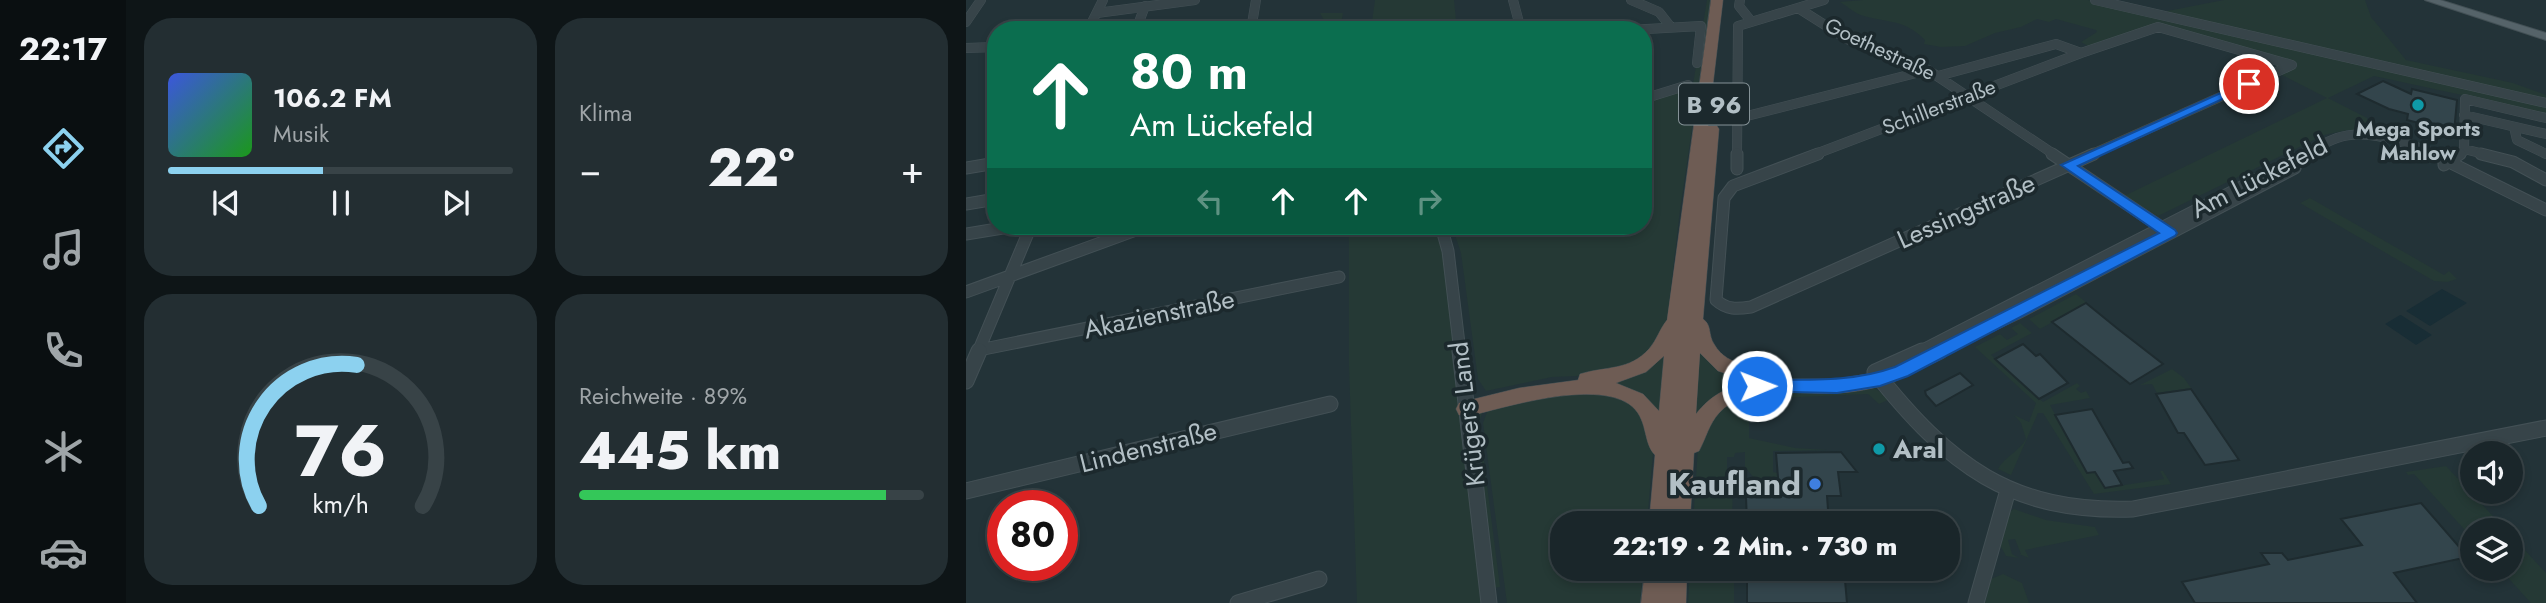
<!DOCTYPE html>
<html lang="de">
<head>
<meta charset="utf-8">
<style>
	:root { --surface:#1a262a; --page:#232e32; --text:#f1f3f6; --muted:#9fa5a8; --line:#384347; --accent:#8cd1ef }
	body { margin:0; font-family:Jost,sans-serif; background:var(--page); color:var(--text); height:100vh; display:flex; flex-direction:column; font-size:26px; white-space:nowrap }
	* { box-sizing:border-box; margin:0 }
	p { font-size:23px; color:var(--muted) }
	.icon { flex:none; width:38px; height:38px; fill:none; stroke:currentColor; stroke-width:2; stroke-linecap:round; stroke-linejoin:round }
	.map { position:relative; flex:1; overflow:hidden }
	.details { display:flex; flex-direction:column; gap:18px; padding:18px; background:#0e1517; width:840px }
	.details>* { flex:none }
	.banner { position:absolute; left:21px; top:21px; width:665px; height:214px; border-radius:28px; box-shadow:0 4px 10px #0003,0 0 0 2px var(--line); background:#0b6e4f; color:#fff; overflow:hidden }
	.controls { position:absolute; left:1494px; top:441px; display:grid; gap:14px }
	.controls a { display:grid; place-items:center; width:63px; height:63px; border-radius:50%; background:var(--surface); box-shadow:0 4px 10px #0003,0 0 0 2px var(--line); font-size:35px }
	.speed { position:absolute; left:21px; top:490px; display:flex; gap:14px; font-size:35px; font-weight:700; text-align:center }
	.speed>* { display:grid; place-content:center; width:91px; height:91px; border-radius:50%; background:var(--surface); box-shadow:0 4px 10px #0003,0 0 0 2px var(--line); line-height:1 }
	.speed .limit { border:10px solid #d22; background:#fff; color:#111 }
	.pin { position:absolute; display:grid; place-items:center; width:60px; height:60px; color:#fff; margin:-30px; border:4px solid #fff; border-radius:50%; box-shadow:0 2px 7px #0007 }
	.me { position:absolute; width:77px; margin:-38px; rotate:89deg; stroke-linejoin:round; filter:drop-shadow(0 0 5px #0008) }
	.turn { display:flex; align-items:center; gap:24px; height:147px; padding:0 28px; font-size:32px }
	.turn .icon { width:91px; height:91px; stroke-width:2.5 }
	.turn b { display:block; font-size:49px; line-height:60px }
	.lanes { display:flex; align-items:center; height:66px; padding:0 28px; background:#0003; justify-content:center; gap:35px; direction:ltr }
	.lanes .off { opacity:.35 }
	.big { font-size:52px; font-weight:800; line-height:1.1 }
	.details .tile { flex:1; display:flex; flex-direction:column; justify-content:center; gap:10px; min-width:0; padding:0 24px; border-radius:28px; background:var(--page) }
	.details .dial { align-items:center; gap:0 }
	.dial svg { height:182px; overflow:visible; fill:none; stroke:var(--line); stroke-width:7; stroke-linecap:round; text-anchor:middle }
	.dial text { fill:var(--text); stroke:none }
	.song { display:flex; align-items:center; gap:21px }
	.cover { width:84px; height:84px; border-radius:10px; background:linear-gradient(135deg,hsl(230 70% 55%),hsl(120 70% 35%)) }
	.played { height:7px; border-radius:4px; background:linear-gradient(90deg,var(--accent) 45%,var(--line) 45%) }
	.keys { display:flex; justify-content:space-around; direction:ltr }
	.heat { display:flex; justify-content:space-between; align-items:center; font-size:38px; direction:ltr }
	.charge { height:10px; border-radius:5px; background:linear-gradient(90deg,#34c759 89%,var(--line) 0) }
	.details .tiles { flex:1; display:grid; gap:18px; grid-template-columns:repeat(2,1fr) }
	.trip { position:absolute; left:584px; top:511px; width:410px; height:70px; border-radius:28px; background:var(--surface); box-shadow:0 4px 10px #0003,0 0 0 2px var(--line); font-weight:800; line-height:70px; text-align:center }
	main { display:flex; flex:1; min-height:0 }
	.dock { display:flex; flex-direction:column; width:126px; justify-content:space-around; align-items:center; background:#0a0f11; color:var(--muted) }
	.dock .icon { width:49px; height:49px }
	.dock .current { color:var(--accent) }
	.dock b { font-size:32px; color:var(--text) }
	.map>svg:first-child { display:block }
	.green { fill:#253935 }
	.water { fill:#182d35 }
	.building { fill:#33454c; stroke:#1e2b2f; stroke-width:2 }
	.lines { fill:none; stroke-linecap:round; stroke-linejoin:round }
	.minor-far2-casing { stroke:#435055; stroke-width:10 }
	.minor-far1-casing { stroke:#435055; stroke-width:13 }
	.minor-casing { stroke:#435055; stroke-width:17 }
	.major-casing { stroke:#435055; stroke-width:2 }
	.highway-casing { stroke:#424f53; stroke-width:1 }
	.minor-far2 { stroke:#374449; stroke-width:9 }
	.minor-far1 { stroke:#374449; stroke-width:11 }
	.minor { stroke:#374449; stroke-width:15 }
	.major { fill:#556369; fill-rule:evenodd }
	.highway { fill:#6e5c54; fill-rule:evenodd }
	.route { fill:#1a73e8; stroke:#114b97; stroke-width:2 }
	.culture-dot { fill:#0f9aa8; stroke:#1c292d; stroke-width:2.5 }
	.shop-dot { fill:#3f7fe0; stroke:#1c292d; stroke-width:2.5 }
	.labels { text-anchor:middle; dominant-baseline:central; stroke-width:7; stroke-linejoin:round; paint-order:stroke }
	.far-street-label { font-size:21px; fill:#b2bfc5; stroke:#1c292d }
	.far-poi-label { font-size:21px; font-weight:bold; fill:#b2bfc5; stroke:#1c292d }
	.shield { fill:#1c292d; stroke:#859297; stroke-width:2 }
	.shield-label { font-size:24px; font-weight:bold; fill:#b2bfc5 }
	.street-label { font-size:26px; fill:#b2bfc5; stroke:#1c292d }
	.poi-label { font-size:26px; font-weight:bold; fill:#b2bfc5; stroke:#1c292d; text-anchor:start }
	.near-poi-label { font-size:32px; font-weight:bold; fill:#b2bfc5; stroke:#1c292d; text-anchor:end }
</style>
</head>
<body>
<main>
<nav class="dock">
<b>22:17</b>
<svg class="icon current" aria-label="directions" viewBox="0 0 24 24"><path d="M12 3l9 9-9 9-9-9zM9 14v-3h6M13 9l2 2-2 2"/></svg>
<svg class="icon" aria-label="music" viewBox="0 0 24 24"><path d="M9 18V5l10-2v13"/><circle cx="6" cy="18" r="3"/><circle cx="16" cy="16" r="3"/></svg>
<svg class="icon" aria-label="phone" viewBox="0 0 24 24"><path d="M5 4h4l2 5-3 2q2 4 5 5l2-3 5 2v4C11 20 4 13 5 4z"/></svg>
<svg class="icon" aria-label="climate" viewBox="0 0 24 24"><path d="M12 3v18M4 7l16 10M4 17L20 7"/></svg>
<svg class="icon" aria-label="car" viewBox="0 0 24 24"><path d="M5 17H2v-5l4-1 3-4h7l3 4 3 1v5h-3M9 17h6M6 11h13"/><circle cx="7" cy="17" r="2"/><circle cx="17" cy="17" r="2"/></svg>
</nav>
<section class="details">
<div class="tiles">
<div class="tile">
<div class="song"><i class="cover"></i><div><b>106.2 FM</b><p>Musik</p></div></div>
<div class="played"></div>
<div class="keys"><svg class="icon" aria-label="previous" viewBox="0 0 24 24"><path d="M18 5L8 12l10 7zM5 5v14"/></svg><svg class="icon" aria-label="pause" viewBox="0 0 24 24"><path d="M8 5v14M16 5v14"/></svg><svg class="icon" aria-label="next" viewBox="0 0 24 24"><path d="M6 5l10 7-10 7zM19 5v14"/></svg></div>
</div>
<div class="tile"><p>Klima</p>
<div class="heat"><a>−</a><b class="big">22°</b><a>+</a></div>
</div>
<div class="tile dial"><svg viewBox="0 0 100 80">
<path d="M14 69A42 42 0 1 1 86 69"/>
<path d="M14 69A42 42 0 0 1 57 7" stroke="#8cd1ef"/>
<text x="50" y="56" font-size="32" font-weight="700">76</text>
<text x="50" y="72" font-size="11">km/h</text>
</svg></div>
<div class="tile"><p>Reichweite · 89%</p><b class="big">445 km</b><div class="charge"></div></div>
</div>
</section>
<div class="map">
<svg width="1580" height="603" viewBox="0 0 1580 603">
	<rect width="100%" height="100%" fill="#233338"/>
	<path class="green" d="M409,0H488L491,30H350L360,24L354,13H377L375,24L406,21Z
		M741,0H745L714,210L701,321L686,355L635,375L586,377L520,391L512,379L495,253L486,226H677V101L716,90H726Z
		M897,0H1122L1186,14L1258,0H1399L1405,17L1440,60L1547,83L1580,95V113L1408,76L1362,98L1401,118L1405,131L1382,130L1358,135L1192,216L1158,196L1361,98L1314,74L1331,66L1186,25L1124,47L1115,42L1131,32L1130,30L1090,19L1083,22L1071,19L1055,27L1029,33L999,46L975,47L958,44L959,40C938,19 923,23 898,16C889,14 881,6 874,2Z
		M1344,198L1478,275L1483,271L1491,279L1481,282L1468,281L1334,203Z
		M348,226H470L478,261L518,603H391L383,366V231L348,237Z
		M1110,294L1121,303L1074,329L1063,319Z
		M1054,323L1066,333L1025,355L1077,402L1111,383L1114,386L1110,389L1115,393L1120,391L1124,398L1084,405L1121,473L1129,472L1139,488L1198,479L1194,471H1197L1205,484L1128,494L1077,413H1072L1045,475L1032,469C1039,456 1053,452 1060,439L1055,423L1048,415L1063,422L1070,403L1009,347L1034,334L1041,340L1052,334L1045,328Z
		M733,346L740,356L813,380L882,379L806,381L729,419Z
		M699,350L694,418L670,395L554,389L599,382H635Z
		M1206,369L1218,378L1225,388L1191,393L1186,384L1174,385Z
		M907,387L924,399L913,404L902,394L788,399L783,408V438L829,448L861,450L807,451V472L811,473V478L789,479L779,467V452L769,453L768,457H761V478L767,483L766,523H727L733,432L736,424L778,392Z
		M630,391L672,406L688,441L681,523H597V569H677L674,603H541L517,423L523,407L559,397Z
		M518,408L513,422L534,587L528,588L507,423Z
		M1480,466L1540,530H1507V539L1448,474L1442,475L1440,472Z
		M1048,509L1080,520L1129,527L1133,535L1059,550L1063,558L1053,554H1055L1049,539L1042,540L1046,554L1053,558L1040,556L1034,545L1043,512Z
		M1545,535L1580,573V603H1565L1534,569H1545Z
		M724,569H765V572H768V603H722Z
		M1037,574L1056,583L1063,603H1019L1025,579Z"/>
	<path class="water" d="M1476,289L1501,303L1464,326L1440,311Z
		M1434,315H1435L1466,335L1450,345L1419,324Z"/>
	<path class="building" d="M1417,81L1445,94L1446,89L1491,100L1488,132L1441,120L1442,114L1423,109L1391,94Z
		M1120,303L1152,329L1197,364L1164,384L1086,322Z
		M1057,344L1070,356L1074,354L1102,383L1073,399L1029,359Z
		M994,373L1007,385L970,406L960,395L959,391Z
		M1225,389L1246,420L1273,460L1239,465L1218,433H1212L1190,394Z
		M1126,409L1157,463L1163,462L1167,468L1148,471L1156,485L1139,488L1129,472L1121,473L1089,415Z
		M875,452L891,472H872L875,496H861L863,523H781L780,497H809L808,490L813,489L810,453Z
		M1455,503L1502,557L1428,573L1451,603H1229L1216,582L1303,564L1295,553H1316L1322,560L1396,545L1375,519Z
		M781,569H878L881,603H781Z"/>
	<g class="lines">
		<g class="minor-far2-casing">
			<path id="minor-far2" d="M547,0L555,30
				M665,0L693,12L704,26
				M774,0L773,6L785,21
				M1129,0L1580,103
				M832,8L881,39L962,70L1089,155
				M131,13L229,0
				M0,22L15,0
				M122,30L137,0
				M170,30L179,6
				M285,30L290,0
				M663,30L735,26L731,63
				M0,48L30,47
				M972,76L1090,44L1115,53
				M677,99L722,85
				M1498,115L1580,134
				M773,118L962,70
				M1548,127L1551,140L1580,154
				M1498,149L1522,155
				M771,155L772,26L858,0
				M847,155L1115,53L1192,27L1326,65L1124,155
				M1336,155C1347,150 1359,142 1371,138C1402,127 1443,144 1472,155
				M1492,155L1498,151L1499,99L1580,118"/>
		</g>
		<g class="minor-far1-casing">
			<path id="minor-far1" d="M852,154L767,186L758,198L750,300C761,310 771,309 785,307L1128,154
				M1086,154L1201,231
				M1467,154L1580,210
				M1515,154L1547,162L1580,180
				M1478,165L1494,154
				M0,168L30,163
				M771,169V154
				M0,204L30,199
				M475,226L482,251L494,352
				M0,234L49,226
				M0,292L181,226
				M13,350L373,277
				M12,352L65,226
				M953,352L1340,154
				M970,352L1050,314L1329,168"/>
		</g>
		<g class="minor-casing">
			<path id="minor" d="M494,351L523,603
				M956,351L909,372C983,465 1044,513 1167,509L1580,428
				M915,379L974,351
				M0,381L13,351
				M0,491L364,404
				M272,603L353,579
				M1010,603L1042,490"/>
		</g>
		<g class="major-casing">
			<path id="major" d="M1459,0H1474L1580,33V40Z"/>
		</g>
		<g class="highway-casing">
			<path id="highway" d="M745,0H757L742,126H751L753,129L737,319C746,325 742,335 748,344C763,370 791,363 815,371L816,379H871L914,372L921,374L924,379L921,384C906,389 889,392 873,393C837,396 781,382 753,413C743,424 740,438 733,451L728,453L724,523H683L689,455C676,442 683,418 663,404C627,380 539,407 500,417L493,415L490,409L493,403L500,401L553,388L612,380L614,374C640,366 663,371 683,349C691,340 694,328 701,320ZM734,353L752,371L783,381C760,388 745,395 730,414ZM698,356L693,411L677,394L650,383L680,372Z
				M679,569H721L720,603H675Z"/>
		</g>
		<use href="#minor-far2" class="minor-far2"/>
		<use href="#minor-far1" class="minor-far1"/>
		<use href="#minor" class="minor"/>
		<use href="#major" class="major"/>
		<use href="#highway" class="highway"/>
	</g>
	<path class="route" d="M1279,82L1289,84L1112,166L1209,230L1211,233L1209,236L942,376L914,386L871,393L785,391L782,386L785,382L791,380C838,379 885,383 929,367L1193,233L1095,165Z"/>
	<g class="culture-dot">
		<circle cx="1452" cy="105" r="7"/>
		<circle cx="913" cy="449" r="7"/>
	</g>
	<circle class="shop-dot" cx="849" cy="484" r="7"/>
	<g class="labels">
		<g class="far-street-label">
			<text transform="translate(914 49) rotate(25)">Goethestraße</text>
			<text transform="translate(973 107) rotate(-21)">Schillerstraße</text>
		</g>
		<g class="far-poi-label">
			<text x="1452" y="129">Mega Sports<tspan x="1452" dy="24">Mahlow</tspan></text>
		</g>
		<rect class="shield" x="713" y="83.5" width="70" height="41" rx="5"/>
		<g class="shield-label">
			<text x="748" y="104">B 96</text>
		</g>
		<g class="street-label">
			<text transform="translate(1293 177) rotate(-27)">Am Lückefeld</text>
			<text transform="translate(1000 211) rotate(-24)">Lessingstraße</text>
			<text transform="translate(193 314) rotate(-12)">Akazienstraße</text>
			<text transform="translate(501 414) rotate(-97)">Krügers Land</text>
			<text transform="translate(182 447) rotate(-14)">Lindenstraße</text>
		</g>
		<g class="poi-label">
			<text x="927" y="449">Aral</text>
		</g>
		<g class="near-poi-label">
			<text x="835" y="484">Kaufland</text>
		</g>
	</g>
</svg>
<div class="controls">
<a><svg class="icon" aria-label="sound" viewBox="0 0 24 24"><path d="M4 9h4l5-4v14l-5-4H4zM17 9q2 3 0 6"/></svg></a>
<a><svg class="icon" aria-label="layers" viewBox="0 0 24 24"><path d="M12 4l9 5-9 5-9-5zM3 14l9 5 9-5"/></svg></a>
</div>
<div class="speed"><div class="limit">80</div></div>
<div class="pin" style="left:1283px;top:84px;background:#d93025"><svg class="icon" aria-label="arrive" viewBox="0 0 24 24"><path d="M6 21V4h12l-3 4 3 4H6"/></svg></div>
<svg class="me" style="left:791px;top:386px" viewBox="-20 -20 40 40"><circle r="17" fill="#1a73e8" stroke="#fff" stroke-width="3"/><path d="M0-11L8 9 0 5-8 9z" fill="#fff"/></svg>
<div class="trip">22:19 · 2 Min. · 730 m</div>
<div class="banner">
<div class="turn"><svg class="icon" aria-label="ahead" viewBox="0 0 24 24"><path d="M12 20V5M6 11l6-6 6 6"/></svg><div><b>80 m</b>Am Lückefeld</div></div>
<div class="lanes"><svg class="icon off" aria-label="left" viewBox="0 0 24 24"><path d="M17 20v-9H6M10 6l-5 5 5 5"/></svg><svg class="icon" aria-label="ahead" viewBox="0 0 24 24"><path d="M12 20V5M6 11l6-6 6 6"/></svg><svg class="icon" aria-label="ahead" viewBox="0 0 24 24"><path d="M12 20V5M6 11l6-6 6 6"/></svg><svg class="icon off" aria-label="right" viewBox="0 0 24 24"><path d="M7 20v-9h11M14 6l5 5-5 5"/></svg></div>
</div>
</div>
</main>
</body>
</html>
